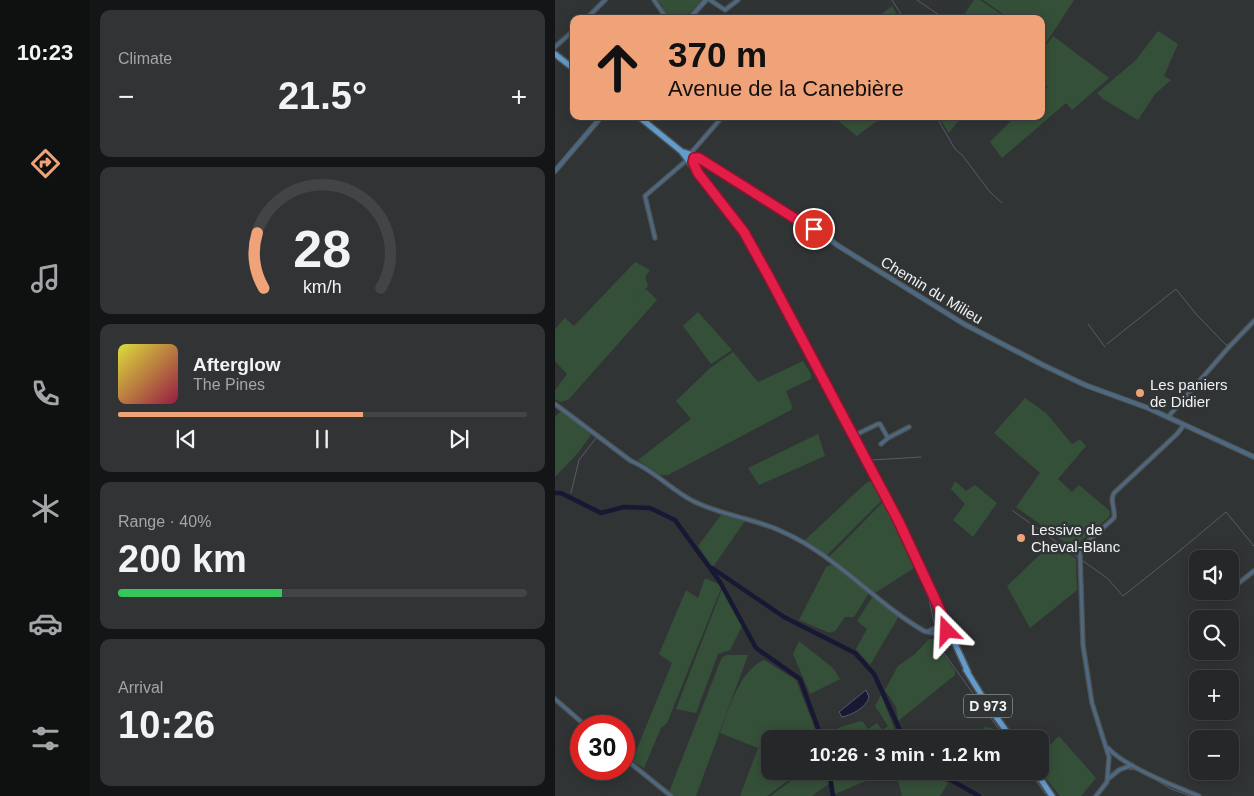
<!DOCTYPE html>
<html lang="en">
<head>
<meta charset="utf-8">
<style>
	:root { --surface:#252728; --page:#313334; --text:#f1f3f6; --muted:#a3a5a8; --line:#424445; --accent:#f0a279 }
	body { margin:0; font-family:Helvetica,sans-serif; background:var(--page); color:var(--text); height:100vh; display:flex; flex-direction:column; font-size:19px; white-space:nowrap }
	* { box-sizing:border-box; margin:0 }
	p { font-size:16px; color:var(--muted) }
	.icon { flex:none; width:28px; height:28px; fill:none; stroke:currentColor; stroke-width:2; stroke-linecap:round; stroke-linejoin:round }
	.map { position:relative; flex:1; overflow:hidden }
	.drawer { display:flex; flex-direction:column; gap:10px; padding:10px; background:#141516; width:465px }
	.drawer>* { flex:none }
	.top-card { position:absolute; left:15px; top:15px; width:475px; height:105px; border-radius:10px; box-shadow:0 2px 12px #0003,0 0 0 1px var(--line); background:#f0a279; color:#111; overflow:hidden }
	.fabs { position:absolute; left:634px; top:550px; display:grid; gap:10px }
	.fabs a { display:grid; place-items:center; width:50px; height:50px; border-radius:10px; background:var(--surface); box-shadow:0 2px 12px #0003,0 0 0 1px var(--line); font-size:25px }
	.speed { position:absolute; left:15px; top:715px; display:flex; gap:10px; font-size:25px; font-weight:700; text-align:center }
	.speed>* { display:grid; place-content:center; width:65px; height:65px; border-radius:50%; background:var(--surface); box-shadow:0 2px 12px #0003,0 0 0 1px var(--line); line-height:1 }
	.speed .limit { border:8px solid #d22; background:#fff; color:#111 }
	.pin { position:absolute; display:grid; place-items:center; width:42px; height:42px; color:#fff; margin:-21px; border:2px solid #fff; border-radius:50%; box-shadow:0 1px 5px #0007 }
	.me { position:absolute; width:55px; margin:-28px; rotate:339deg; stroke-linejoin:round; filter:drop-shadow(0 0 4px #0008) }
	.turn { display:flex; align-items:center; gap:18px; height:105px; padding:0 15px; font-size:22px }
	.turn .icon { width:65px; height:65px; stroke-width:2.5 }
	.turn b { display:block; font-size:35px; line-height:42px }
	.big { font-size:38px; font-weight:700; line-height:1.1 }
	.drawer .tile { flex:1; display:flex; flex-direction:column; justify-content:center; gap:8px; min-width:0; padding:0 18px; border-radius:10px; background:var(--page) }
	.drawer .dial { align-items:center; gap:0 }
	.dial svg { height:130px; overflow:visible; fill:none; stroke:var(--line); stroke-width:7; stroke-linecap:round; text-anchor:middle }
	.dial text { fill:var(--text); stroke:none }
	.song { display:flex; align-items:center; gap:15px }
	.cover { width:60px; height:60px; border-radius:8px; background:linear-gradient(135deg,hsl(60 70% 55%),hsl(340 70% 35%)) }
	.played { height:5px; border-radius:2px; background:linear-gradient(90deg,var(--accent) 60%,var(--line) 60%) }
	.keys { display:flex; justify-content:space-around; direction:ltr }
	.heat { display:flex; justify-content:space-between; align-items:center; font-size:28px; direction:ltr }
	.charge { height:8px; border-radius:4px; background:linear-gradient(90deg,#34c759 40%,var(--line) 0) }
	.trip { position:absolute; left:206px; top:730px; width:288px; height:50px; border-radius:10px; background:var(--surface); box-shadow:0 2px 12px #0003,0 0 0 1px var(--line); font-weight:700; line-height:50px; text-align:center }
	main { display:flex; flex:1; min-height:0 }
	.dock { display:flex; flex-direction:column; width:90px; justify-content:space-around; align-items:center; background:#0f1010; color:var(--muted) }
	.dock .icon { width:35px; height:35px }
	.dock .current { color:var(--accent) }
	.dock b { font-size:22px; color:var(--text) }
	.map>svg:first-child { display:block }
	.green { fill:#355039 }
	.water { fill:#171834; stroke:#58596d }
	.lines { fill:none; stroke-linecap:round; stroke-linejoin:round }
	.stream { stroke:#58596d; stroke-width:1 }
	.canal { stroke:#171834; stroke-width:4.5 }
	.minor-casing { stroke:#4f5253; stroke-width:5.5 }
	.tertiary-casing { stroke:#4f5253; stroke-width:6 }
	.primary-casing { stroke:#4f5253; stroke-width:8 }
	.minor { stroke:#4d6881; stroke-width:3 }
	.tertiary { stroke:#4d6881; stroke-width:4 }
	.primary { stroke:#629bcd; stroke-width:5 }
	.route-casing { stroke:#92132f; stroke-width:12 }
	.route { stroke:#e11d48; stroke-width:9 }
	.poi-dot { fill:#f0a279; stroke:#313435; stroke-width:2 }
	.labels { text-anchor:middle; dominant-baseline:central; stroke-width:5; stroke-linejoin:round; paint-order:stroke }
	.shield { fill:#313435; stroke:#b6b8b9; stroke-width:1 }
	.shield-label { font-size:14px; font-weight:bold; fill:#eff1f2 }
	.street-label { font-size:15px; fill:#eff1f2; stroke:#313435 }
	.poi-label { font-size:15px; fill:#eff1f2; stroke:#313435; text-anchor:start }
</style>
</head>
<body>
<main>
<nav class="dock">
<b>10:23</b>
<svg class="icon current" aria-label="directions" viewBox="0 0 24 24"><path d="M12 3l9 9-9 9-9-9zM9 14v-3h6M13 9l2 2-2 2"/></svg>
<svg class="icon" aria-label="music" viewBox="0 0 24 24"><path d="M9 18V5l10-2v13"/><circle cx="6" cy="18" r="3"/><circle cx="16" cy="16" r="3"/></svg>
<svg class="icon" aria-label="phone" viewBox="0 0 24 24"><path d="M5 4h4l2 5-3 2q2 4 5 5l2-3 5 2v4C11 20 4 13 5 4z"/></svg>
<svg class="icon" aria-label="climate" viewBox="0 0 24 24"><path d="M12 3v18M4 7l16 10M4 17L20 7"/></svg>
<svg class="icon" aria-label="car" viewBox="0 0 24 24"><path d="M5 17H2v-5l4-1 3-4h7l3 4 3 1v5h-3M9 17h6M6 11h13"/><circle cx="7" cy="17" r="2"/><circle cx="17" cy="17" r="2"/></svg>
<svg class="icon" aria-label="filters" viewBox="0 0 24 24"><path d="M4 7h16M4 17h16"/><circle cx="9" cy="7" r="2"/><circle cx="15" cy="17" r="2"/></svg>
</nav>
<section class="drawer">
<div class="tile"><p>Climate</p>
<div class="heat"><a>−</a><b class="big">21.5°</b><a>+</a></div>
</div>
<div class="tile dial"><svg viewBox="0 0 100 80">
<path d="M14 69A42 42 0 1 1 86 69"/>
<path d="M14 69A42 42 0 0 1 10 35" stroke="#f0a279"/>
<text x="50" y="56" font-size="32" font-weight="700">28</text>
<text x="50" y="72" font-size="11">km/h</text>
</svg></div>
<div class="tile">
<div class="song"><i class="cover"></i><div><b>Afterglow</b><p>The Pines</p></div></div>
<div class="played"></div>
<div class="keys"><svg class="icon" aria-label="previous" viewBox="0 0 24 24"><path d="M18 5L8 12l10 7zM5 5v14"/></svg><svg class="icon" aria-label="pause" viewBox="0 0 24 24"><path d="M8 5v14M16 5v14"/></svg><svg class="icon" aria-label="next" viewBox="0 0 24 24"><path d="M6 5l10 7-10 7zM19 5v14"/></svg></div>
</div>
<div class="tile"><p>Range · 40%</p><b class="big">200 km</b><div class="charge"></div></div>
<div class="tile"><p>Arrival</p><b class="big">10:26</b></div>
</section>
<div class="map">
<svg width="699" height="796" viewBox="0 0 699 796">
	<rect width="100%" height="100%" fill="#313435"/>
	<path class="green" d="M102,0H147L129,19H115L108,10V6Z
		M419,0H425L453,19H406Z
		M428,0H519L491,43L486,40V19H455Z
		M337,6L345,19H320Z
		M603,31L623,44L609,76L616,80L600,94L583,120L548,99L542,93L581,60Z
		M498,36L554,78L517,110L511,103L447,158L435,142L461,116H486V93L493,87L486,82V42L491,45Z
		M284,116H329L302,136L281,119Z
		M383,116H407L394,133Z
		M80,262L95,270L90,277L93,286L78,303L91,289L102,300L13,400L5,402L0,399V390L12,374L0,361V329L10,318L19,326Z
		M143,312L177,350L156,364L128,326Z
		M178,352L203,382L248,361L256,374V379L231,391L237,406L236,410L113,475H105L83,460L136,419L121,401L155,368Z
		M470,398L491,413L517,444L525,439L531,446L503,479L517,492L524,485L555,511L554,517L518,548L461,507L485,473L439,433Z
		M8,411L24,423L36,435L22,454L0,477V417L4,413Z
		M263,434L270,456L204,485L193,468Z
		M316,481L327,500L272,555L249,541L311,483Z
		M400,481L411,491L420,485L442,503L418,537L398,520L410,504L396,489Z
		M328,502L359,568L320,593L274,557Z
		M166,515L190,521L158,567L143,546Z
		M498,542L521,559L522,590L475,628L452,586Z
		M278,564L314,593L299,617H290L281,630L275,633L244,620L271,567Z
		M150,578L167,586L112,723L106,728L89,768L77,761L117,663L104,654L131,590L143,598Z
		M167,589L187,626L175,650L163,654L141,713L121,709Z
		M319,597L344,616L315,665L301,649L312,629L302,621L316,599Z
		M374,639H379L400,671V675L343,721L341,707L330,690L343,666L360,654Z
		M244,641L278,668L285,679L255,694L238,654Z
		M172,655H193L141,796H118L114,792L167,657Z
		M209,660L241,680L264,739H215V771H246L212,796H185L203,748L165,733C174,709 184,671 209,660Z
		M326,695L341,733L326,739H270L269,737L283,732V728L305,721L308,722L313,729L322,723L327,730L333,726L320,706Z
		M430,727L437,728L445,739H417Z
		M504,736L541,778L526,796H505L485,771V755Z
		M249,771H273L275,783L257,796H216Z
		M277,771H334L280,794Z
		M343,771H366L370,776L375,779L380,775L393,783L385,796H347L341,772Z"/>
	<path class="water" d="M311,690L314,697C312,707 297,715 287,717L284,712Z"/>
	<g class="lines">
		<path class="stream" d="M337,0L349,19
			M362,0L390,19
			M381,116L400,149L407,155L435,192L447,203
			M533,324L550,347
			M685,337L699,324
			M552,344L621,289L641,314L671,345H674
			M287,423L349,543L373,594L379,623
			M366,457L317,460L354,533L378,589
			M16,493L24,460L41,438
			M458,511L552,578L568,596L622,553L671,512L699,546
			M386,649L451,739
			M574,769L583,770
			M474,771L492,796
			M591,774L616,789L635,796"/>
		<path class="canal" d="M0,493H6L46,513L69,507L95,508L120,520L165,582L201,648L245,679L267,739
			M157,568L229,617L300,653L319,674L349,739
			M274,771L278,796
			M380,771L424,796"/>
		<g class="minor-casing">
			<path id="minor" d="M99,0L112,19
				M155,0L170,10L183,0
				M31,19L50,0
				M0,47L19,30
				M135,154L168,116
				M100,238L90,196L132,160
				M0,404L76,461C99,470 117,491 140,502C165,514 193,518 219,528C233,534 247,541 259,549C298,574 329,608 369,631L377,633L391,632L392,628
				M613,417L674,347L699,321
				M298,436L323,424H325L333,438L354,427
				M326,444L333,438
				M675,586H680L699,571
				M374,631L388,624
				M0,699L31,726
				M553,748C569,766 621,787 644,796
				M69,758L116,796
				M553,779L564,770L577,765
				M541,796L552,782L554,757L537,703L528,645L525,553L530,544L559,518C561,509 554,501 559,493L622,434L629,425"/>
		</g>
		<g class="tertiary-casing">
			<path id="tertiary" d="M134,19L151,0
				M138,155L247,223L269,235L282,245L409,324L488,365L530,385L593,408L699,457
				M0,171L47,116"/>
		</g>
		<g class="primary-casing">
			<path id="primary" d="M0,54L19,69
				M83,116L126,151L191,236L343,520L413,672
				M129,152L138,155L139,166
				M381,607L390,629
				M411,670L432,704L457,739
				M480,771L497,796"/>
		</g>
		<use href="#minor" class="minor"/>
		<use href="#tertiary" class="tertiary"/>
		<use href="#primary" class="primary"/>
	</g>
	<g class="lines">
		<g class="route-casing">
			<path id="route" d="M259,229L247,223L144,158H139L138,162L143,173L189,232L214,277L343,520L386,612L392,631"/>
		</g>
		<use href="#route" class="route"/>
	</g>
	<g class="poi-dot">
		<circle cx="585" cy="393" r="5"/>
		<circle cx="466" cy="538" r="5"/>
	</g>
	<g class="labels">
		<rect class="shield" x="409" y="694.5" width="48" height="23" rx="4"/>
		<g class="shield-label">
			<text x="433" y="706">D 973</text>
		</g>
		<g class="street-label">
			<text transform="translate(377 290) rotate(31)">Chemin du Milieu</text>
		</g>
		<g class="poi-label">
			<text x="595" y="384">Les paniers<tspan x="595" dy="17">de Didier</tspan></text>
			<text x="476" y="529">Lessive de<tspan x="476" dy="17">Cheval-Blanc</tspan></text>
		</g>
	</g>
</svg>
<div class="fabs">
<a><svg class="icon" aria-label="sound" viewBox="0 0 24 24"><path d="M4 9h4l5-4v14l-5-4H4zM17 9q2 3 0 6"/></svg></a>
<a><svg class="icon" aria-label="search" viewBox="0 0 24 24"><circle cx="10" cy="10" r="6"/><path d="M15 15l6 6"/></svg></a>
<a>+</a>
<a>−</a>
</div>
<div class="speed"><div class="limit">30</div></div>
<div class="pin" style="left:259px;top:229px;background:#d93025"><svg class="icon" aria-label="arrive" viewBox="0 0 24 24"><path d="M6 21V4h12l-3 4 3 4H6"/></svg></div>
<svg class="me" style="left:392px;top:631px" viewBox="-20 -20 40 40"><path d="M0-17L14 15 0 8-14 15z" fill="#e11d48" stroke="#fff" stroke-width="4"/></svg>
<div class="trip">10:26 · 3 min · 1.2 km</div>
<div class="top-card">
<div class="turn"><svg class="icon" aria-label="ahead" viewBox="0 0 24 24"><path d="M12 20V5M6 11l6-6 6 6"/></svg><div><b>370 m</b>Avenue de la Canebière</div></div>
</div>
</div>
</main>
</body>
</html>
